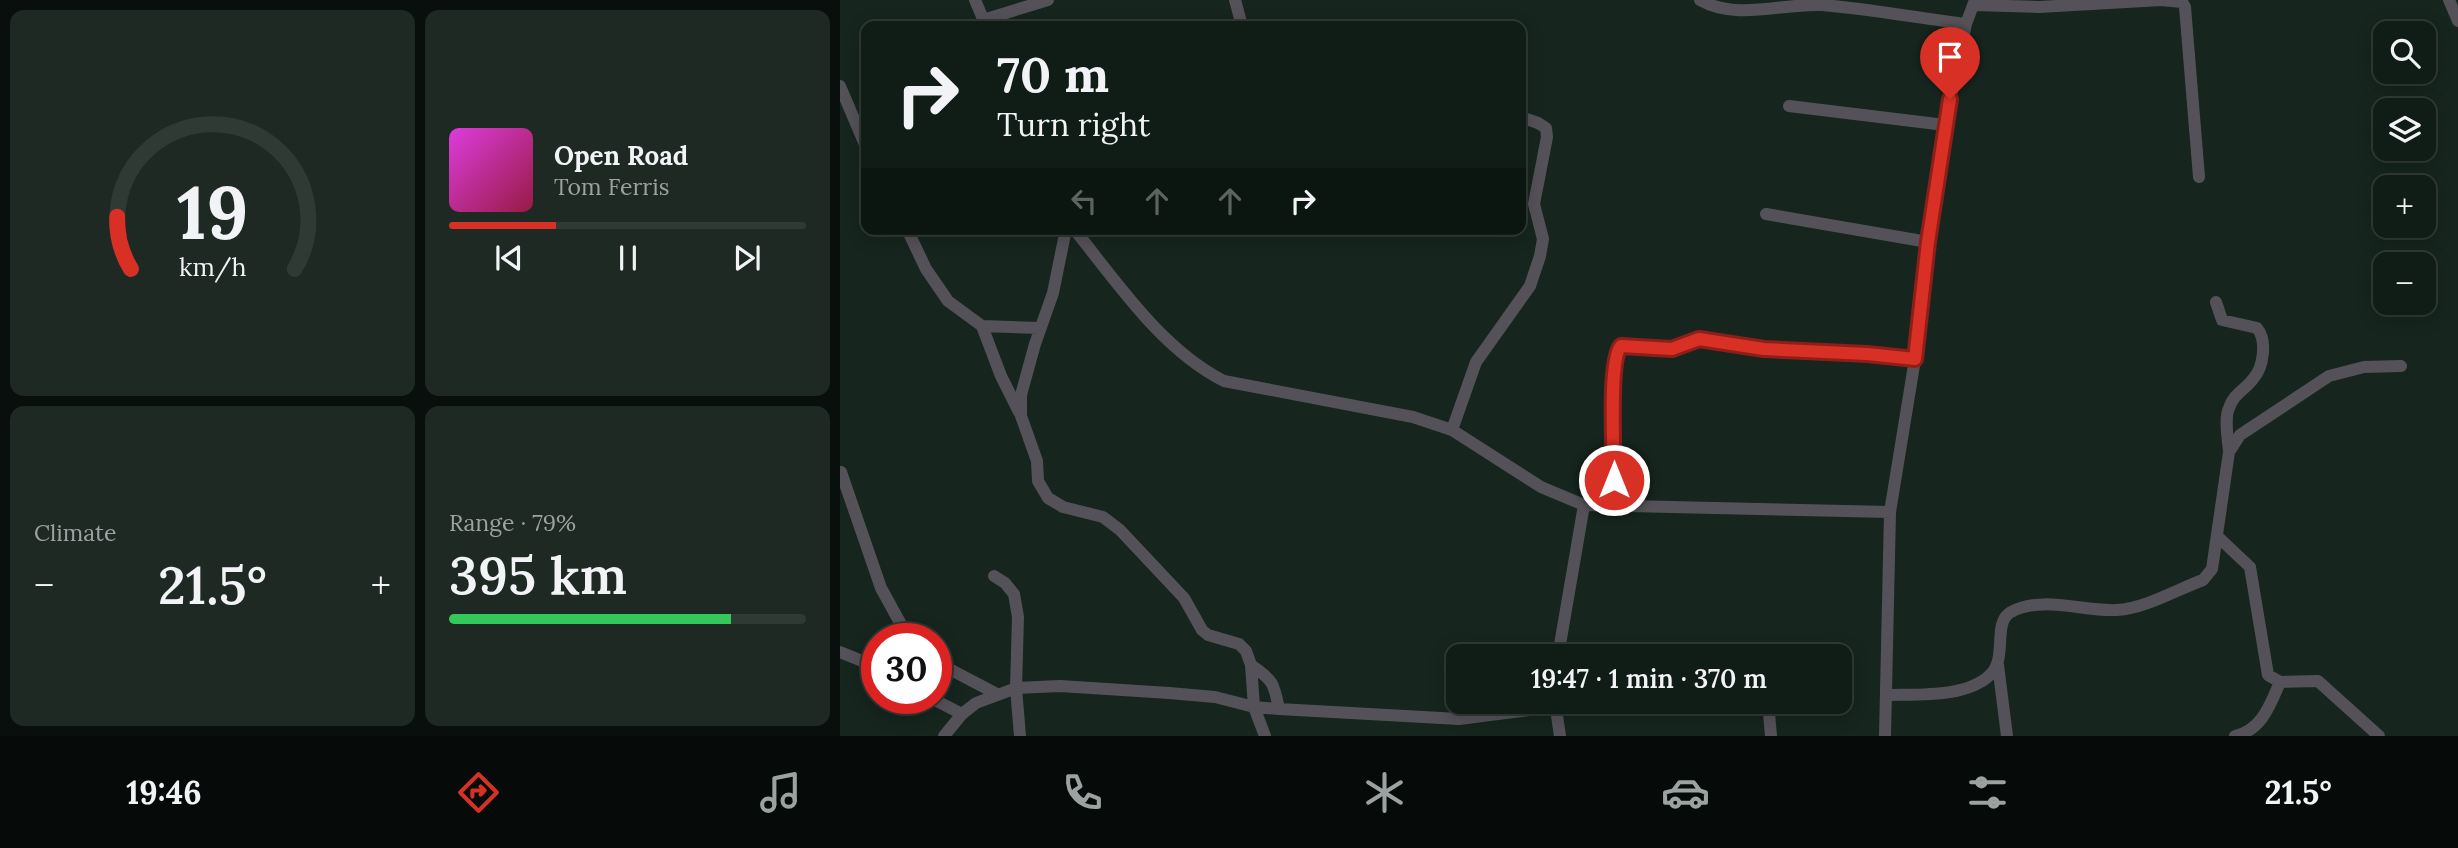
<!DOCTYPE html>
<html lang="en">
<head>
<meta charset="utf-8">
<style>
	:root { --surface:#101c16; --page:#1e2923; --text:#f1f3f6; --muted:#9ca1a1; --line:#303a35; --accent:#d93025 }
	body { margin:0; font-family:Lora,serif; background:var(--page); color:var(--text); height:100vh; display:flex; flex-direction:column; font-size:26px; white-space:nowrap }
	* { box-sizing:border-box; margin:0 }
	p { font-size:23px; color:var(--muted) }
	.icon { flex:none; width:38px; height:38px; fill:none; stroke:currentColor; stroke-width:2; stroke-linecap:round; stroke-linejoin:round }
	.map { position:relative; flex:1; overflow:hidden }
	.drawer { display:flex; flex-direction:column; gap:10px; padding:10px; background:#090f0c; width:840px }
	.drawer>* { flex:none }
	.guide { position:absolute; left:21px; top:21px; width:665px; height:214px; border-radius:14px; box-shadow:0 4px 18px #0003,0 0 0 2px var(--line); background:#101c16; color:var(--text); overflow:hidden }
	.buttons { position:absolute; left:1533px; top:21px; display:grid; gap:14px }
	.buttons a { display:grid; place-items:center; width:63px; height:63px; border-radius:14px; background:var(--surface); box-shadow:0 4px 18px #0003,0 0 0 2px var(--line); font-size:35px }
	.speed { position:absolute; left:21px; top:623px; display:flex; gap:14px; font-size:35px; font-weight:700; text-align:center }
	.speed>* { display:grid; place-content:center; width:91px; height:91px; border-radius:50%; background:var(--surface); box-shadow:0 4px 18px #0003,0 0 0 2px var(--line); line-height:1 }
	.speed .limit { border:10px solid #d22; background:#fff; color:#111 }
	.pin { position:absolute; display:grid; place-items:center; width:60px; height:60px; color:#fff; margin:-72px -30px; border-radius:50% 50% 50% 0; rotate:-45deg; box-shadow:0 0 7px #0007 }
	.pin .icon { rotate:45deg }
	.me { position:absolute; width:77px; margin:-38px; rotate:0deg; stroke-linejoin:round; filter:drop-shadow(0 0 5px #0008) }
	.turn { display:flex; align-items:center; gap:24px; height:147px; padding:0 21px; font-size:32px }
	.turn .icon { width:91px; height:91px; stroke-width:2.5 }
	.turn b { display:block; font-size:49px; line-height:60px }
	.lanes { display:flex; align-items:center; height:66px; padding:0 21px; background:#0003; justify-content:center; gap:35px; direction:ltr }
	.lanes .off { opacity:.35 }
	.big { font-size:52px; font-weight:600; line-height:1.1 }
	.drawer .tile { flex:1; display:flex; flex-direction:column; justify-content:center; gap:10px; min-width:0; padding:0 24px; border-radius:14px; background:var(--page) }
	.drawer .dial { align-items:center; gap:0 }
	.dial svg { height:182px; overflow:visible; fill:none; stroke:var(--line); stroke-width:7; stroke-linecap:round; text-anchor:middle }
	.dial text { fill:var(--text); stroke:none }
	.song { display:flex; align-items:center; gap:21px }
	.cover { width:84px; height:84px; border-radius:10px; background:linear-gradient(135deg,hsl(300 70% 55%),hsl(340 70% 35%)) }
	.played { height:7px; border-radius:4px; background:linear-gradient(90deg,var(--accent) 30%,var(--line) 30%) }
	.keys { display:flex; justify-content:space-around; direction:ltr }
	.heat { display:flex; justify-content:space-between; align-items:center; font-size:38px; direction:ltr }
	.charge { height:10px; border-radius:5px; background:linear-gradient(90deg,#34c759 79%,var(--line) 0) }
	.drawer .tiles { flex:1; display:grid; gap:10px; grid-template-columns:repeat(2,1fr) }
	.trip { position:absolute; left:606px; top:644px; width:406px; height:70px; border-radius:14px; background:var(--surface); box-shadow:0 4px 18px #0003,0 0 0 2px var(--line); font-weight:600; line-height:70px; text-align:center }
	.menu { display:flex; height:112px; justify-content:space-around; align-items:center; background:#060b09; color:var(--muted) }
	.menu .icon { width:49px; height:49px }
	.menu .selected { color:var(--accent) }
	.menu b { font-size:32px; color:var(--text) }
	main { display:flex; flex:1; min-height:0 }
	.map>svg:first-child { display:block }
	.lines { fill:none; stroke-linecap:round; stroke-linejoin:round }
	.minor { stroke:#545258; stroke-width:12 }
	.route-casing { stroke:#8d1f18; stroke-width:18 }
	.route { stroke:#d93025; stroke-width:12 }
</style>
</head>
<body>
<main>
<section class="drawer">
<div class="tiles">
<div class="tile dial"><svg viewBox="0 0 100 80">
<path d="M14 69A42 42 0 1 1 86 69"/>
<path d="M14 69A42 42 0 0 1 8 46" stroke="#d93025"/>
<text x="50" y="56" font-size="32" font-weight="700">19</text>
<text x="50" y="72" font-size="11">km/h</text>
</svg></div>
<div class="tile">
<div class="song"><i class="cover"></i><div><b>Open Road</b><p>Tom Ferris</p></div></div>
<div class="played"></div>
<div class="keys"><svg class="icon" aria-label="previous" viewBox="0 0 24 24"><path d="M18 5L8 12l10 7zM5 5v14"/></svg><svg class="icon" aria-label="pause" viewBox="0 0 24 24"><path d="M8 5v14M16 5v14"/></svg><svg class="icon" aria-label="next" viewBox="0 0 24 24"><path d="M6 5l10 7-10 7zM19 5v14"/></svg></div>
</div>
<div class="tile"><p>Climate</p>
<div class="heat"><a>−</a><b class="big">21.5°</b><a>+</a></div>
</div>
<div class="tile"><p>Range · 79%</p><b class="big">395 km</b><div class="charge"></div></div>
</div>
</section>
<div class="map">
<svg width="1618" height="736" viewBox="0 0 1618 736">
	<rect width="100%" height="100%" fill="#16251e"/>
	<g class="lines">
		<path class="minor" d="M135,0L146,26
			M395,0L402,26
			M860,0C897,21 942,3 982,5C1030,9 1078,18 1126,24
			M1609,0L1618,21
			M1134,5L1199,7L1321,0L1342,2L1345,7L1359,177
			M143,20L208,0
			M0,86L26,147
			M949,106L1105,125
			M926,214L1088,242
			M67,229L86,269L108,301L142,326L161,376L179,412
			M226,229L213,293L195,344L181,395V416L197,461L198,481L208,498L223,507L263,517L280,530L344,598L362,630L368,635L399,644L406,651L411,665L414,707L425,736
			M234,229C277,282 321,349 384,381L573,417L612,430L701,487L744,505L1050,512
			M1376,302L1382,320L1417,328C1427,340 1424,367 1413,379C1405,390 1394,393 1389,408C1384,419 1388,439 1389,452
			M142,326L200,328
			M612,430L636,362L690,286L700,256L703,239L694,204L707,137L706,128L698,123L681,117
			M1,472L41,588L69,639
			M774,505V372L775,354L781,346L832,349L859,339L924,349L1027,354L1075,359
			M1377,536L1410,567L1428,675L1440,682L1478,681L1539,736
			M154,576L165,583L174,594L178,617L176,688L180,736
			M0,652L37,667
			M718,656L744,505
			M96,662L157,694
			M411,665C433,680 434,683 439,709
			M1158,665L1167,736
			M1047,695C1078,694 1126,698 1150,675C1168,659 1152,622 1171,612C1203,595 1243,612 1277,610C1306,608 1336,590 1363,580L1372,569L1389,452L1400,435L1489,376L1524,367L1561,366
			M91,698L122,714
			M715,702L720,736
			M928,702L931,736
			M104,736L122,714L136,703L176,688L220,686L329,693L375,697L414,707L439,709L619,719L714,707L729,702
			M1045,736L1050,512L1075,359L1105,125L1126,24L1135,0
			M1395,736C1422,730 1430,705 1440,682"/>
	</g>
	<g class="lines">
		<g class="route-casing">
			<path id="route" d="M774,480C774,455 768,360 781,346L832,349L859,339L924,349L1027,354L1075,359L1088,242L1110,99"/>
		</g>
		<use href="#route" class="route"/>
	</g>
</svg>
<div class="buttons">
<a><svg class="icon" aria-label="search" viewBox="0 0 24 24"><circle cx="10" cy="10" r="6"/><path d="M15 15l6 6"/></svg></a>
<a><svg class="icon" aria-label="layers" viewBox="0 0 24 24"><path d="M12 4l9 5-9 5-9-5zM3 14l9 5 9-5"/></svg></a>
<a>+</a>
<a>−</a>
</div>
<div class="speed"><div class="limit">30</div></div>
<div class="pin" style="left:1110px;top:99px;background:#d93025"><svg class="icon" aria-label="arrive" viewBox="0 0 24 24"><path d="M6 21V4h12l-3 4 3 4H6"/></svg></div>
<svg class="me" style="left:774px;top:480px" viewBox="-20 -20 40 40"><circle r="17" fill="#d93025" stroke="#fff" stroke-width="3"/><path d="M0-11L8 9 0 5-8 9z" fill="#fff"/></svg>
<div class="trip">19:47 · 1 min · 370 m</div>
<div class="guide">
<div class="turn"><svg class="icon" aria-label="right" viewBox="0 0 24 24"><path d="M7 20v-9h11M14 6l5 5-5 5"/></svg><div><b>70 m</b>Turn right</div></div>
<div class="lanes"><svg class="icon off" aria-label="left" viewBox="0 0 24 24"><path d="M17 20v-9H6M10 6l-5 5 5 5"/></svg><svg class="icon off" aria-label="ahead" viewBox="0 0 24 24"><path d="M12 20V5M6 11l6-6 6 6"/></svg><svg class="icon off" aria-label="ahead" viewBox="0 0 24 24"><path d="M12 20V5M6 11l6-6 6 6"/></svg><svg class="icon" aria-label="right" viewBox="0 0 24 24"><path d="M7 20v-9h11M14 6l5 5-5 5"/></svg></div>
</div>
</div>
</main>
<nav class="menu">
<b>19:46</b>
<svg class="icon selected" aria-label="directions" viewBox="0 0 24 24"><path d="M12 3l9 9-9 9-9-9zM9 14v-3h6M13 9l2 2-2 2"/></svg>
<svg class="icon" aria-label="music" viewBox="0 0 24 24"><path d="M9 18V5l10-2v13"/><circle cx="6" cy="18" r="3"/><circle cx="16" cy="16" r="3"/></svg>
<svg class="icon" aria-label="phone" viewBox="0 0 24 24"><path d="M5 4h4l2 5-3 2q2 4 5 5l2-3 5 2v4C11 20 4 13 5 4z"/></svg>
<svg class="icon" aria-label="climate" viewBox="0 0 24 24"><path d="M12 3v18M4 7l16 10M4 17L20 7"/></svg>
<svg class="icon" aria-label="car" viewBox="0 0 24 24"><path d="M5 17H2v-5l4-1 3-4h7l3 4 3 1v5h-3M9 17h6M6 11h13"/><circle cx="7" cy="17" r="2"/><circle cx="17" cy="17" r="2"/></svg>
<svg class="icon" aria-label="filters" viewBox="0 0 24 24"><path d="M4 7h16M4 17h16"/><circle cx="9" cy="7" r="2"/><circle cx="15" cy="17" r="2"/></svg>
<b>21.5°</b>
</nav>
</body>
</html>
